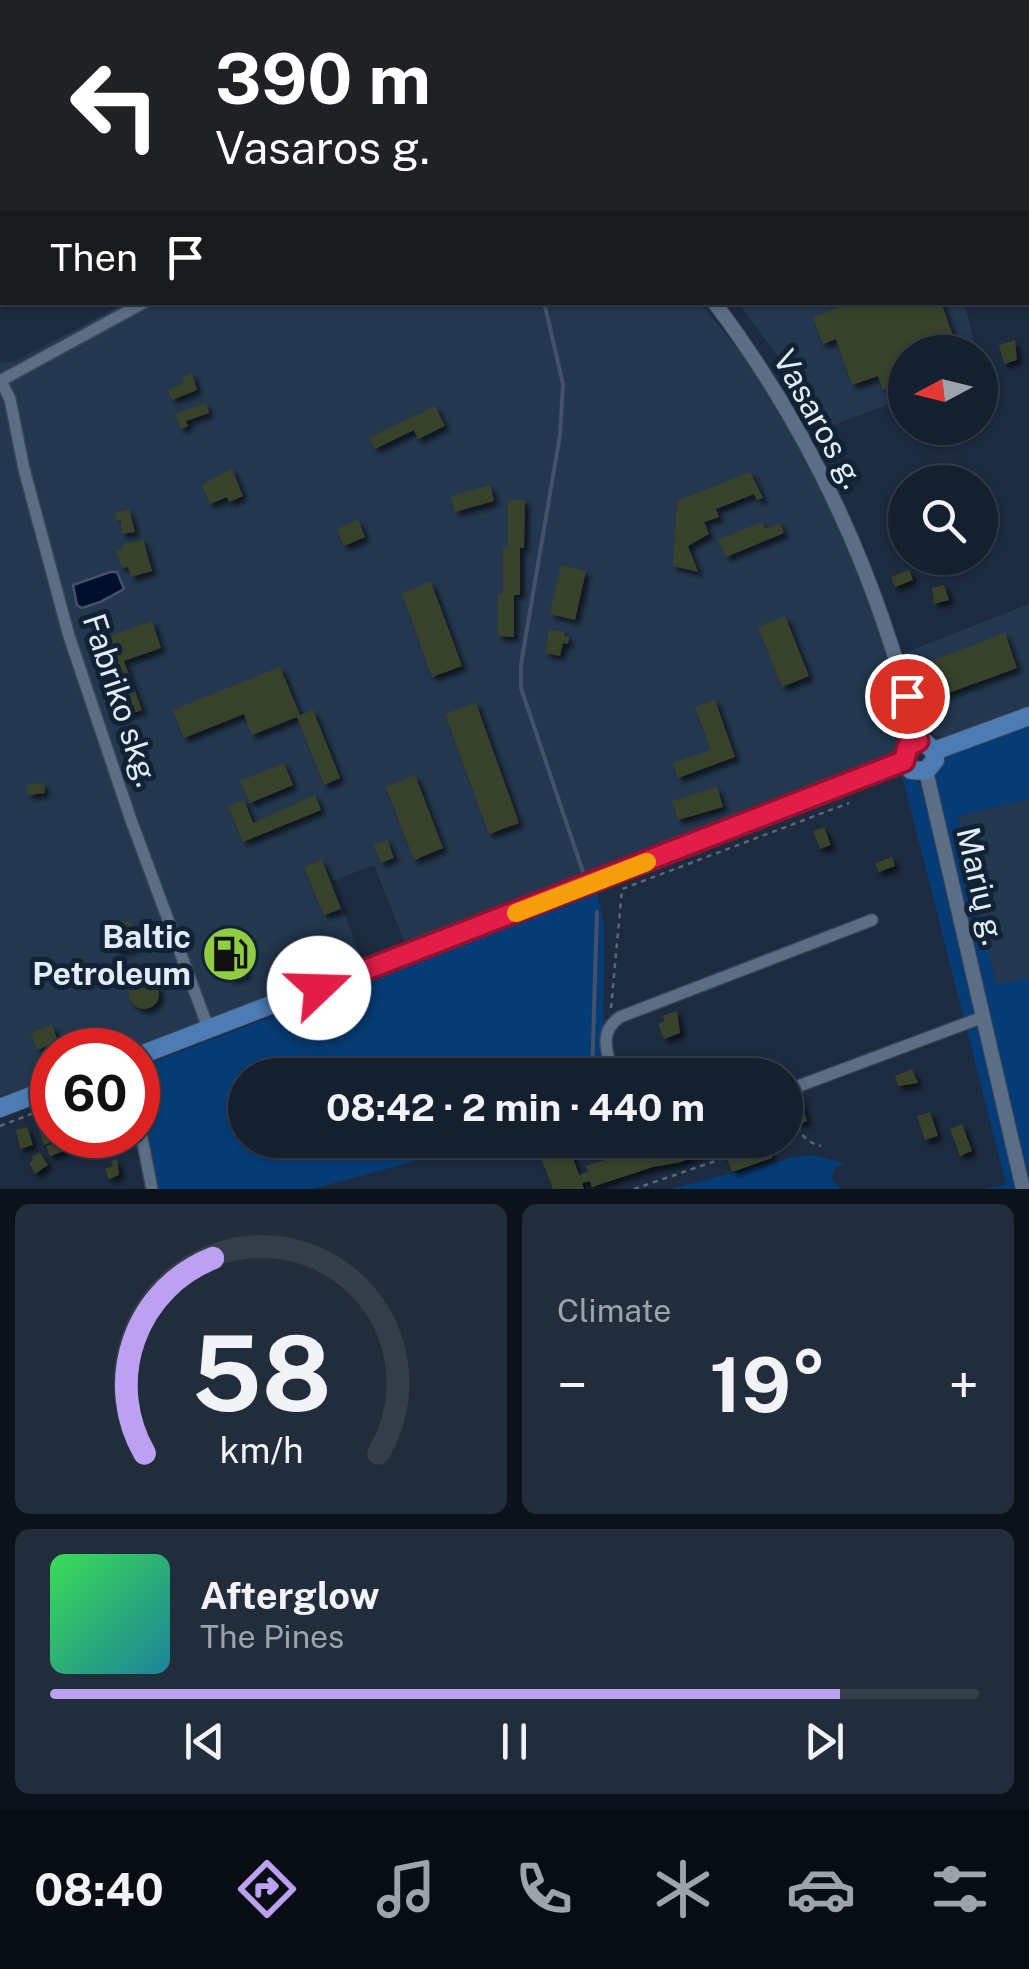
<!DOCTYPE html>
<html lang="en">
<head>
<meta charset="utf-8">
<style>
	:root { --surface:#15202f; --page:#222d3b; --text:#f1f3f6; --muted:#9da3aa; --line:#343e4b; --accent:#bca0f2 }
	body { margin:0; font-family:"Public Sans",sans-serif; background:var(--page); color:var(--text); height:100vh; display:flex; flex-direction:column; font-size:38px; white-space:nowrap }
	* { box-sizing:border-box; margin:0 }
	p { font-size:32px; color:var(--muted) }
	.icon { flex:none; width:55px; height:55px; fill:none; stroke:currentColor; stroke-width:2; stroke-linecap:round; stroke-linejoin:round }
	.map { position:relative; height:1189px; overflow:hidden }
	.drawer { display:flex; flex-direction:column; gap:15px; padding:15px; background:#0c121a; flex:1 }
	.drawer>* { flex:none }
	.top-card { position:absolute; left:0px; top:0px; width:1030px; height:305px; box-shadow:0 2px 8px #0004,0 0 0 2px var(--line); background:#202124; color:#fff; overflow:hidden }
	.needle { width:65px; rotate:263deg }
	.fabs { position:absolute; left:888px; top:335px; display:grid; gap:20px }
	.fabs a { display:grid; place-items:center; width:110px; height:110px; border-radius:50%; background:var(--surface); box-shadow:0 2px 8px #0004,0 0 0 2px var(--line); font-size:50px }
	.speed { position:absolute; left:30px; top:1028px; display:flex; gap:20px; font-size:50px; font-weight:700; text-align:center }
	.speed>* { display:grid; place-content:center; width:130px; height:130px; border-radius:50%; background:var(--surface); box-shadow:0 2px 8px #0004,0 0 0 2px var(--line); line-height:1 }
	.speed .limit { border:15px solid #d22; background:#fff; color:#111 }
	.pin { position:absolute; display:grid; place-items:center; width:85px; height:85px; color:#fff; margin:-42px; border:5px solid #fff; border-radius:50%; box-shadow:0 2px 10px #0007 }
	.me { position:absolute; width:110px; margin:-55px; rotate:69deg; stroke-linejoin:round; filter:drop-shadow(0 0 8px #0008) }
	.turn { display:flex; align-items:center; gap:35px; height:210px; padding:0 50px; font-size:45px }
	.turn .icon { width:130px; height:130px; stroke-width:2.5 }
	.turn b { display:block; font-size:70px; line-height:85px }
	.then { display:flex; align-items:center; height:95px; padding:0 50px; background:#0003; gap:20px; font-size:38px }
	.big { font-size:75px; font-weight:700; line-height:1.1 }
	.drawer .card { flex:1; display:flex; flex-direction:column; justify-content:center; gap:15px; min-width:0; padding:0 35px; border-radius:15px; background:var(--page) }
	.drawer .dial { align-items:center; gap:0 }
	.dial svg { height:260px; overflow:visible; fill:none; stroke:var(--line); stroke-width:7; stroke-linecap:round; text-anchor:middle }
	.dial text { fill:var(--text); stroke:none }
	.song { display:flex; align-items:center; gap:30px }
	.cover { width:120px; height:120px; border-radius:15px; background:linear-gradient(135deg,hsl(130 70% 55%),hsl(190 70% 35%)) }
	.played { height:10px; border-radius:5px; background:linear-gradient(90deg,var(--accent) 85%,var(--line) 85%) }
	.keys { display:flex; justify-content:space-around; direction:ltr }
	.heat { display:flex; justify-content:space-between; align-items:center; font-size:55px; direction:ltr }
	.drawer .tiles { flex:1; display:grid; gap:15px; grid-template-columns:1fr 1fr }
	.card:last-child { grid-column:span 2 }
	.trip { position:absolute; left:228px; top:1058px; width:575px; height:100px; border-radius:50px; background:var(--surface); box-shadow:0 2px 8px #0004,0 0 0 2px var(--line); font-weight:700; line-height:100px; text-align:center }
	.dock { display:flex; height:160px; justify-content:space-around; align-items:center; background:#080d13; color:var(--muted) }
	.dock .icon { width:70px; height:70px }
	.dock .selected { color:var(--accent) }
	.dock b { font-size:45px; color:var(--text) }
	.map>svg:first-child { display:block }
	.built { fill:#23374f }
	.green { fill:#063c75 }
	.water { fill:#000e2c; stroke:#44516a; stroke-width:2.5 }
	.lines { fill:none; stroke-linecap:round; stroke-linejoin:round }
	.stream { stroke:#44516a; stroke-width:4 }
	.building { fill:#37432b; filter:url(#shadow) }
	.minor-casing { stroke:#3a4759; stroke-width:14 }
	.tertiary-casing { stroke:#3a4759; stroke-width:16 }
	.primary-casing { stroke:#3a4759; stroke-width:20 }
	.path { stroke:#596779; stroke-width:2.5; stroke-dasharray:5 5; stroke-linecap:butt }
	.minor { stroke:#5c6e85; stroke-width:11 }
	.tertiary { stroke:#5c6e85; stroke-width:14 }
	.primary { stroke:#4d7bb3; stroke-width:18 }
	.route-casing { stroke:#92132f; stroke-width:25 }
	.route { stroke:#e11d48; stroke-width:18 }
	.slow { stroke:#f59e0b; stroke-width:18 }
	.labels { text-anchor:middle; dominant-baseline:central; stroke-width:10; stroke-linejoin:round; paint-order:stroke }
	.street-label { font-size:32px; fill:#e2edfa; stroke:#122235 }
	.poi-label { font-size:32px; font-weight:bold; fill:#e2edfa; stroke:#122235; text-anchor:end }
</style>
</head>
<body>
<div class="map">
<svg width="1029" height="1189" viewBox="0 0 1029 1189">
	<defs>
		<filter id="shadow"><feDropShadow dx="4.5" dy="4.5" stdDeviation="2.5" flood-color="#0009"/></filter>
	</defs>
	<rect width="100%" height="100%" fill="#1c2b3f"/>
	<path class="built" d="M125,303H700L745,357L786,423L830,508L861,580L886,651L906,729L901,750L888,761L406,946L374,865L333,881L362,962L130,1050H52V1078L0,1097V363L15,361Z
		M738,303H964L977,352H905V398L818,431L776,354Z
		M1029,604V709L949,739L934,735L916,704L904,653Z
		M1029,799V978L996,986L957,816Z"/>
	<path class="green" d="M1029,723V799L957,816L996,985L1029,978V1186L933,775L942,757Z
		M902,775L915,777L926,793L1017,1189H984L1006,1184Z
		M597,891L604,926L603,1075H245V1140H507L458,1157L437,1155L313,1189H159L138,1083V1068Z
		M813,1155L844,1163L835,1168L832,1179L840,1189H670L795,1157Z"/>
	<path class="water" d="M110,572H117L124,589L100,602L82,608L77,605L73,585Z"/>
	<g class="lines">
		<path class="stream" d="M461,0L462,2
			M544,302L563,384L560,435L521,664V688L583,872
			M592,1075L597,912"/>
	</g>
	<path class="building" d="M854,302H941L959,352H905V382L883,390L878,376L852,385L836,339L823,344L813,317Z
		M1015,340L1017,360L1004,364L999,345Z
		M192,373L197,390L172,400L168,390L184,383L182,377Z
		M206,403L209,413L186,421L188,426L181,429L175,414Z
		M435,406L445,426L418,439L414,430L375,449L369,438Z
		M232,468L243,496L229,502L227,497L210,504L202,485Z
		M750,472L763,498L757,500L754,494L716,509L719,517L704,522L709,534L688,546L698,572L673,566L677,501Z
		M490,485L494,501L455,512L451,496Z
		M508,500H525L524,548H520V595H514V637L498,636V594H503V548H508Z
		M129,509L135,532L121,534V519L117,521L115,513Z
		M358,520L365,537L344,546L337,529Z
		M762,522L765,529L780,523L784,533L726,557L718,540Z
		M143,539L152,571L131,577L128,567L122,568L116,551L123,549L122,545Z
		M561,565L586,571L575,620L550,614Z
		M909,570L913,580L895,587L891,577Z
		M431,582L462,666L432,677L402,593Z
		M944,585L949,600L934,604L932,588Z
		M785,616L809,676L782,687L758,627Z
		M152,621L161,648L124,661L142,710L125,716L98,640Z
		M549,629L565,632L564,636L569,637L568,644L563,643L560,656L545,653Z
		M1005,633L1017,668L943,695L931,661Z
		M280,667L300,715L313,710L340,778L324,785L297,717L252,735L244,714L184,738L173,710Z
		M715,700L735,757L678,778L673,763L711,750L695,707Z
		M476,703L519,823L489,834L445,714Z
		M284,763L293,785L250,803L240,781Z
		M415,775L443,848L414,860L386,787Z
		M44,783L45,793L28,795L27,785Z
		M717,787L723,807L678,820L672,801Z
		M315,795L321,810L243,842L228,806L244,800L253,823Z
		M824,827L831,845L820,849L813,831Z
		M387,840L394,858L381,863L374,845Z
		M892,857L895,866L879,872L875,863Z
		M322,860L341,909L324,915L304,867Z
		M108 936a15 15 0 1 1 30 0a15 15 0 1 1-30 0Z
		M236,945L247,974L231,980L220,951Z
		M129 994a15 15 0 1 1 30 0a15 15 0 1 1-30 0Z
		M677,1011L680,1033L664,1039L658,1024L665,1021L663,1016Z
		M52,1025L58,1042L37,1050L31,1033Z
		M912,1069L918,1083L898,1086L895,1076Z
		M799,1095L807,1121L798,1124L790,1098Z
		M930,1112L938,1136L925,1140L917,1116Z
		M52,1118L55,1141L44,1145L37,1123Z
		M962,1124L972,1151L960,1156L950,1129Z
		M27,1127L33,1145L20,1149L16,1130Z
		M65,1135H74L78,1146L50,1156L46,1146L66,1139Z
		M104,1135L107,1143L81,1154L79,1146Z
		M669,1140H765L772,1158L732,1172L722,1145L681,1162L653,1167L592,1187L590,1181L582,1183L584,1189H553L541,1158L569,1147L579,1175L588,1172L586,1166Z
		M40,1153L48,1165L35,1174L29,1163L33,1161L32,1156Z
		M117,1159L119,1175L109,1179L105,1169L113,1166L111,1161Z"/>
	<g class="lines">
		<g class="minor-casing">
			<path id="minor" d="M0,381L145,302
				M1,381L10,399L24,469L69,636L131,820L209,1030
				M613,1075C607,1052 598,1032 620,1017L872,920
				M759,1075L770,1072L779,1075
				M785,1084L796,1087L983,1017
				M138,1118L152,1189"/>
		</g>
		<g class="tertiary-casing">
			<path id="tertiary" d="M258,0L263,2
				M714,302C813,433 880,582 918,741
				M926,771L1023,1189"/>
		</g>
		<g class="primary-casing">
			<path id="primary" d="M934,751L1029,716
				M904,761L911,770L926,771L935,760L934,751
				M904,761L905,750L913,742L923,741L934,751
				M138,1056L904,761
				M0,1108L52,1088"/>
		</g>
		<path class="path" d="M444,0L445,2
			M611,1008L622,889L849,803
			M788,1098C794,1119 797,1140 821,1146
			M0,1126L52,1106
			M634,1189L724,1158"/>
		<use href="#minor" class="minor"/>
		<use href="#tertiary" class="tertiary"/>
		<use href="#primary" class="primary"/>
	</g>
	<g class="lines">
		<g class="route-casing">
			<path id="route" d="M319,988L904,761L908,746L918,741L907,696"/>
		</g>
		<use href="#route" class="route"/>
		<path class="slow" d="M516,913L647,862"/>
	</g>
	<defs>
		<g id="fuel-disc" transform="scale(2.875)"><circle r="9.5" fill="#90cd41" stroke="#122235"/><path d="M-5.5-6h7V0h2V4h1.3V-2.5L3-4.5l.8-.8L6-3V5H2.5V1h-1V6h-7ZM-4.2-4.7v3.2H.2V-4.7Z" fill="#111"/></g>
	</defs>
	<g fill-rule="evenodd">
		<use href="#fuel-disc" x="230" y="954"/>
	</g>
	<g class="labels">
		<g class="street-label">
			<text transform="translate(819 419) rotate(61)">Vasaros g.</text>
			<text transform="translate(121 700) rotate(72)">Fabriko skg.</text>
			<text transform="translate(981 886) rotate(77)">Marių g.</text>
		</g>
		<g class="poi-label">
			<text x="191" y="936">Baltic<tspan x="191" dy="37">Petroleum</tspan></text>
		</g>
	</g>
</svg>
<div class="fabs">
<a><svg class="needle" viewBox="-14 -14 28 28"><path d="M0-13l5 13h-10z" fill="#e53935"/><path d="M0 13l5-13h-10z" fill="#9da3aa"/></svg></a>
<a><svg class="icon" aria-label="search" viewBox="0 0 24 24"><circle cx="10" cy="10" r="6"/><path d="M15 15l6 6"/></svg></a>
</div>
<div class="speed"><div class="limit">60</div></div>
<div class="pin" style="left:907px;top:696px;background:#d93025"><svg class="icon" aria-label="arrive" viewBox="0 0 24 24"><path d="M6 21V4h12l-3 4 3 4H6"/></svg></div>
<svg class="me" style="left:319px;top:988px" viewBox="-20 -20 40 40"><circle r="19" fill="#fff"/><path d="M0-13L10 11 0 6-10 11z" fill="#e11d48"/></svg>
<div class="trip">08:42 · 2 min · 440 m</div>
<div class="top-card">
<div class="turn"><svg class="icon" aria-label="left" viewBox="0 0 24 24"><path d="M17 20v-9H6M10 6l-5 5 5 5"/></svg><div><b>390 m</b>Vasaros g.</div></div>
<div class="then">Then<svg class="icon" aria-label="arrive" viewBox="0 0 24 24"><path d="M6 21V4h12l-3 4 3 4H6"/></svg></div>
</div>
</div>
<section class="drawer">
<div class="tiles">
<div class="card dial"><svg viewBox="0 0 100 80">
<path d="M14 69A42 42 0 1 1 86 69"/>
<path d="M14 69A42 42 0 0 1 35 9" stroke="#bca0f2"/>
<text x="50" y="56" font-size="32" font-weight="700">58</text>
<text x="50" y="72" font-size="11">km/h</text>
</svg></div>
<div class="card"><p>Climate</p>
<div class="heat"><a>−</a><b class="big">19°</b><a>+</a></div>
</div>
<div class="card">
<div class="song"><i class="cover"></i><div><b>Afterglow</b><p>The Pines</p></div></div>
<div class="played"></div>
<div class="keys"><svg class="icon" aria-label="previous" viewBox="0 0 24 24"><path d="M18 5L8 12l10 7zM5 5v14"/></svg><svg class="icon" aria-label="pause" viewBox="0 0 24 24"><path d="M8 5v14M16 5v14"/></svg><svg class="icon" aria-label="next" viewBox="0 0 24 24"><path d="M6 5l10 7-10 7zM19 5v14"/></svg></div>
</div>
</div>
</section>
<nav class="dock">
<b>08:40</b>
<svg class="icon selected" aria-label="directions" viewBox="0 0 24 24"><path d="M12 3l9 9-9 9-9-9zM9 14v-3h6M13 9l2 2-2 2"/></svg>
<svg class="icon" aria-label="music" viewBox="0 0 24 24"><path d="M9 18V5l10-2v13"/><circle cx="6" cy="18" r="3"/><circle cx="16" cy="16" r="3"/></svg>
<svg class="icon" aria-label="phone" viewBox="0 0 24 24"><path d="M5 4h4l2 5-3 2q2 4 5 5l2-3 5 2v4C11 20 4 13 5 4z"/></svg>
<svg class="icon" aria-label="climate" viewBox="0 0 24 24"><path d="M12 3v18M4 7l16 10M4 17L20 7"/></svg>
<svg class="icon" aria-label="car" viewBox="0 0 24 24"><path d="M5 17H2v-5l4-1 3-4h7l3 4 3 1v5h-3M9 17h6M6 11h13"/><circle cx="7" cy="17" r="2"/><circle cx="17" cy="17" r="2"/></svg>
<svg class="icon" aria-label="filters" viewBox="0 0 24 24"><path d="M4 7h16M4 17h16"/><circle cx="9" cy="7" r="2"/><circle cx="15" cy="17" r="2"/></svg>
</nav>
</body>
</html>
